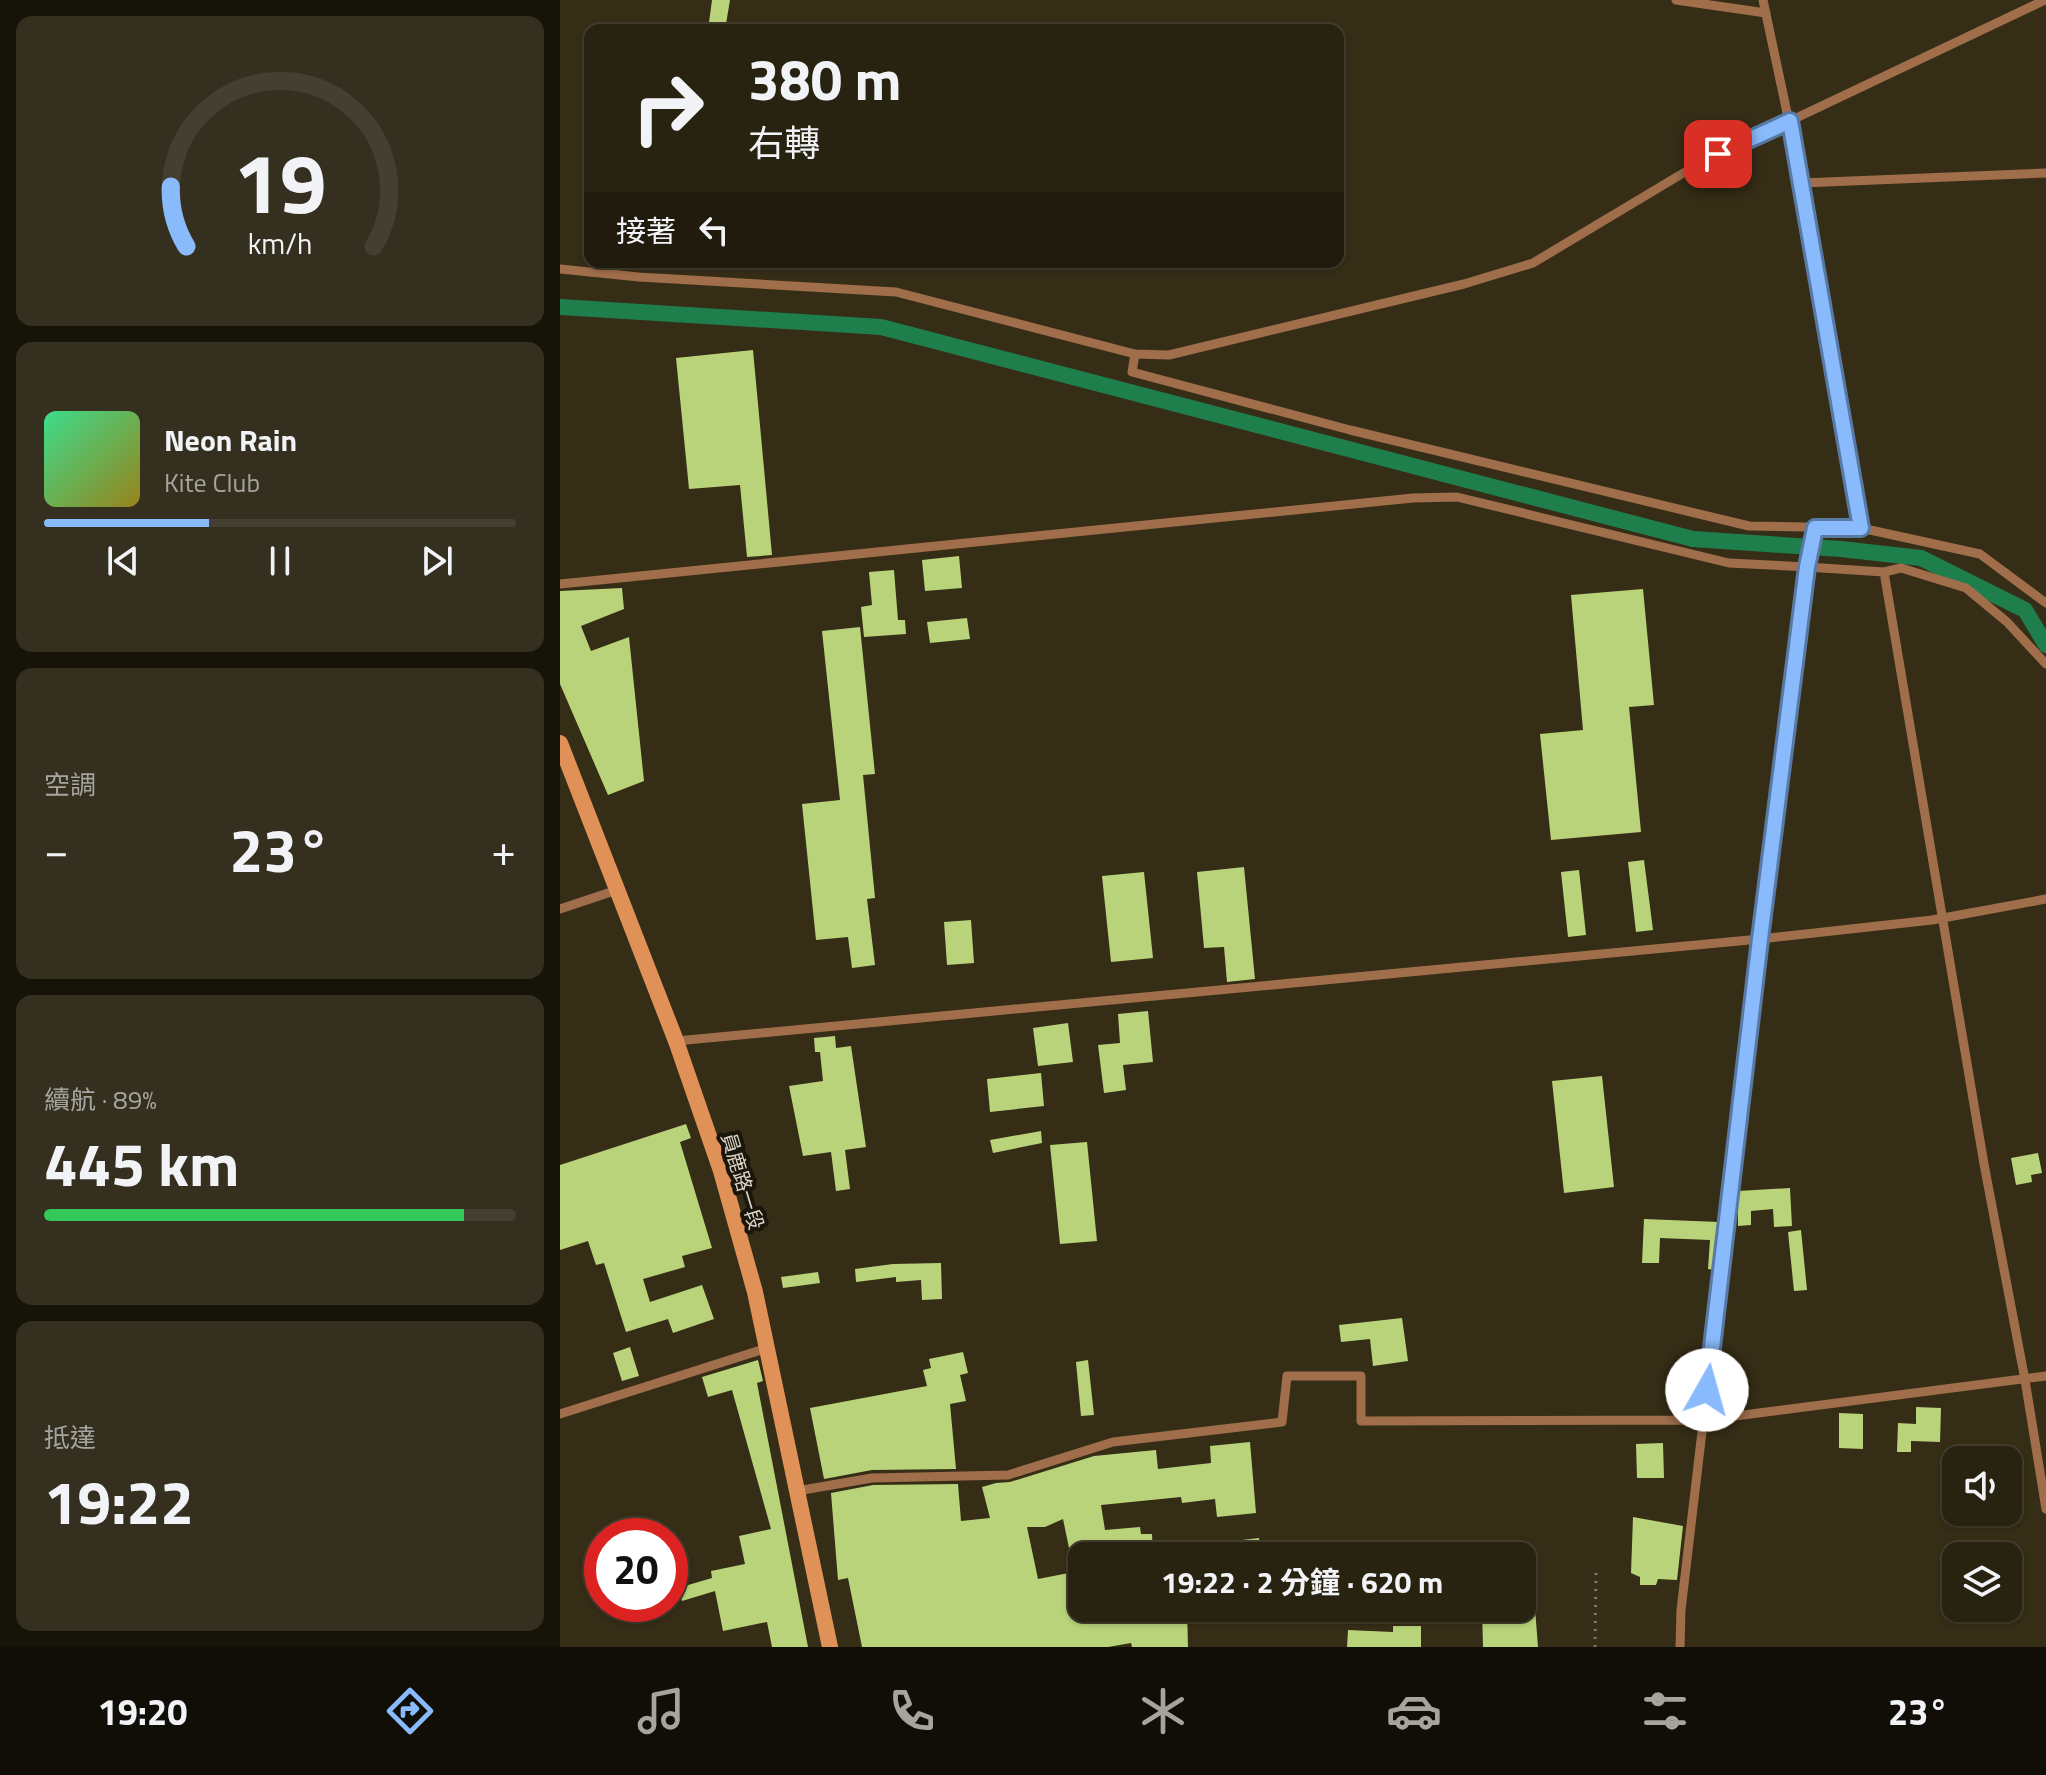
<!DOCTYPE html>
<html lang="zh-TW">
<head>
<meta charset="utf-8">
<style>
	:root { --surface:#282210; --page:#342f1e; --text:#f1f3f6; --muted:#a5a49f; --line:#443f30; --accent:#88bafc }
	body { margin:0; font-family:"Titillium Web","Noto Sans TC",sans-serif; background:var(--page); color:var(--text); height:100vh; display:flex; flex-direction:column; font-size:30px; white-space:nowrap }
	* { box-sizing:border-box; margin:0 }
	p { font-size:26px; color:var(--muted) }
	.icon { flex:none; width:44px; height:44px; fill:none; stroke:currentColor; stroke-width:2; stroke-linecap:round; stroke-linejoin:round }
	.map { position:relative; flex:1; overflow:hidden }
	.sheet { display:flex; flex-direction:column; gap:16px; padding:16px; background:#161309; width:560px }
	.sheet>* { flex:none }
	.guide { position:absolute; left:24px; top:24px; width:760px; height:244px; border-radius:16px; box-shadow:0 2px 6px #0004,0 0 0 2px var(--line); background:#282210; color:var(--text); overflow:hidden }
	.fabs { position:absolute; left:1382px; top:1446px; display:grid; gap:16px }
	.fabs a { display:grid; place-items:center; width:80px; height:80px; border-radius:16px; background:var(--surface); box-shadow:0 2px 6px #0004,0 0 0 2px var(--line); font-size:40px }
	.speed { position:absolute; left:24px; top:1518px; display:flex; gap:16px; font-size:40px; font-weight:700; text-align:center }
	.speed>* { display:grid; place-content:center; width:104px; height:104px; border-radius:50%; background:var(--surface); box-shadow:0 2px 6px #0004,0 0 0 2px var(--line); line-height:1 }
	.speed .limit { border:12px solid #d22; background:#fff; color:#111 }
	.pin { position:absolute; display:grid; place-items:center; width:68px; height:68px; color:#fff; margin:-34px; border-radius:16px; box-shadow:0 4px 12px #0006 }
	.me { position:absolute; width:88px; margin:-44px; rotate:7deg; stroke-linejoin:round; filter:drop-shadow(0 0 6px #0008) }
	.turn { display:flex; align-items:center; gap:28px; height:168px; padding:0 32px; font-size:36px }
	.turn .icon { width:104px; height:104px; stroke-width:2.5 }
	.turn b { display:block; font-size:56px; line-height:68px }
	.then { display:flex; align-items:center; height:76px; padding:0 32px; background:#0003; gap:16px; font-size:30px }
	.big { font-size:60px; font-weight:700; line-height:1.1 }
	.sheet .tile { flex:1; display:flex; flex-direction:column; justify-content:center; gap:12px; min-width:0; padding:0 28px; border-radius:16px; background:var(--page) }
	.sheet .dial { align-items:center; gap:0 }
	.dial svg { height:208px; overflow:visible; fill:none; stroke:var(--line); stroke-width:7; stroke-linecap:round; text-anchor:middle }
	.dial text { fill:var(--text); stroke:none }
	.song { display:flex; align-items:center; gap:24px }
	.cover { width:96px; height:96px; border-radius:12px; background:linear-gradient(135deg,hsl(150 70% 55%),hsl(50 70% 35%)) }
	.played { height:8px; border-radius:4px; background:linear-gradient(90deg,var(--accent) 35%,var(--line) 35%) }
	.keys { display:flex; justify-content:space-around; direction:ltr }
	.heat { display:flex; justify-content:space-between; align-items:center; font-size:44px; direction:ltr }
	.charge { height:12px; border-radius:6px; background:linear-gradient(90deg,#34c759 89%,var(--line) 0) }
	.trip { position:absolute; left:508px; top:1542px; width:468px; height:80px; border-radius:16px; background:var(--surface); box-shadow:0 2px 6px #0004,0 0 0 2px var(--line); font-weight:700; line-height:80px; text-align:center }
	.tabs { display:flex; height:128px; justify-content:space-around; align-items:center; background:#100e06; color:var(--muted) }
	.tabs .icon { width:56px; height:56px }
	.tabs .selected { color:var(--accent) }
	.tabs b { font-size:36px; color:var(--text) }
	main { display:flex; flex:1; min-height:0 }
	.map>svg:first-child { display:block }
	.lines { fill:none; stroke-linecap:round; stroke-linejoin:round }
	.canal { stroke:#1e7f4d; stroke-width:16 }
	.building { fill:#b9d37a; fill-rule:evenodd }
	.path { stroke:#807966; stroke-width:3; stroke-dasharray:2 6; stroke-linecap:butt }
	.lane { stroke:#a06e4b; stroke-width:9 }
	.secondary { stroke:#e09157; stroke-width:16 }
	.route-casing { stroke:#5879a4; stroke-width:20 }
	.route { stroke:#88bafc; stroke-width:14 }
	.labels { text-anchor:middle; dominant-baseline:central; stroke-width:8; stroke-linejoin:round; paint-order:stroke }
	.street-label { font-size:20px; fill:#dbd6c8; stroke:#1a160c }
</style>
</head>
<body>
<main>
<section class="sheet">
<div class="tile dial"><svg viewBox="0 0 100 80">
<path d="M14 69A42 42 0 1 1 86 69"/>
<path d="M14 69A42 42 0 0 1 8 46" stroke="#88bafc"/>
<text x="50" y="56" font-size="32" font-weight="700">19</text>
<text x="50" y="72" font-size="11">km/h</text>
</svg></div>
<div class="tile">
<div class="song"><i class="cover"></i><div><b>Neon Rain</b><p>Kite Club</p></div></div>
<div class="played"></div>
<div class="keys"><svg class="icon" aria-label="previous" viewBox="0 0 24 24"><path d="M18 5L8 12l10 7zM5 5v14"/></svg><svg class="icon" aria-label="pause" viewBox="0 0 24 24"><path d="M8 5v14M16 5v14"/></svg><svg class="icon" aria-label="next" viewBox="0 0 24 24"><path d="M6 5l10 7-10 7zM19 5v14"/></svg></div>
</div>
<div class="tile"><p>空調</p>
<div class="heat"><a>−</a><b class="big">23°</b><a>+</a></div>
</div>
<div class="tile"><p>續航 · 89%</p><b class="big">445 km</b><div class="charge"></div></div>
<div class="tile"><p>抵達</p><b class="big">19:22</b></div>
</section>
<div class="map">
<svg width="1486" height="1647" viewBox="0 0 1486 1647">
	<rect width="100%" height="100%" fill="#362d16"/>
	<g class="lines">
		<path class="canal" d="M0,307L321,327L1133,539L1281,549L1361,558L1465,610L1486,645"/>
	</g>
	<path class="building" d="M152,0H170L165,30H148Z
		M193,350L212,555L187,557L180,485L129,489L116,358Z
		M399,556L402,588L365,591L362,560Z
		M334,570L338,620H345L346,634L304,637L301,607L312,605L309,572Z
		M62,588L64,609L21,626L31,651L69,637L84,781L48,795L0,684V591Z
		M1083,589L1094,705L1069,707L1081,832L991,840L980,734L1023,730L1011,595Z
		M407,618L410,639L370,643L367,622Z
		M300,627L315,774L303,775L315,898L307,899L315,965L292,968L288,937L256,940L242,804L280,800L262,631Z
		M1084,860L1093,930L1076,932L1068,862Z
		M684,867L695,979L667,982L664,947L644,948L637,872Z
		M1019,870L1026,935L1008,937L1001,872Z
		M584,872L593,958L551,962L542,876Z
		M411,920L414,963L387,965L384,922Z
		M588,1011L593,1062L563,1065L566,1090L544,1093L538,1045L560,1043L558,1014Z
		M508,1023L513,1062L478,1066L473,1028Z
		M275,1036L276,1048L291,1046L306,1147L285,1150L290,1189L276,1191L271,1152L243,1156L229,1086L263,1081L260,1052H255L254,1038Z
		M481,1073L484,1106L430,1112L427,1079Z
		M1042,1076L1054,1187L1004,1193L992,1081Z
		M126,1124L131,1138L120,1142L152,1248L122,1256L125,1267L83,1279L90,1302L142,1285L154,1319L113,1333L108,1319L66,1332L44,1263L36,1265L28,1241L0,1250V1165Z
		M481,1131L482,1143L433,1153L430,1140Z
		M527,1142L537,1241L500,1244L490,1145Z
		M1478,1153L1482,1173L1471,1175L1472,1182L1456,1185L1451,1158Z
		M1230,1188L1232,1226L1214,1227L1213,1209L1191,1211V1225L1178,1226V1191Z
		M1084,1219L1159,1222L1154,1270L1148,1269L1150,1240L1100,1238L1099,1263H1082Z
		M1241,1230L1247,1290L1234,1291L1228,1232Z
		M381,1263L382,1299L362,1300L361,1280L336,1282V1277L296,1282L295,1269L333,1264Z
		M258,1272L260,1283L223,1288L221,1277Z
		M842,1318L848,1361L813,1366L810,1339L781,1342L779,1325Z
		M70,1347L79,1376L62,1381L53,1353Z
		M403,1352L408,1373L400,1375L406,1401L390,1404L396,1469L312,1470L264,1479L250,1408L367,1386L363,1370L371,1368L369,1359Z
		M198,1360L203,1381L197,1383L248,1647H212L207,1622L163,1631L155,1591L122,1601L118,1588L152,1578L151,1571L185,1564L179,1536L211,1529L172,1390L148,1397L142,1377Z
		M528,1360L534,1415L521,1416L516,1362Z
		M1356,1407L1381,1408L1380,1442L1351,1441V1452H1337L1338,1423L1356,1424Z
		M1279,1413L1303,1414V1449L1279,1448Z
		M690,1442L696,1513L657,1517L655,1499L622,1503L621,1497L541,1505L545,1530L580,1527L581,1534H592L593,1556H522V1608H559L561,1617H612L611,1608H627L628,1647H572L571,1643L548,1647H302L288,1578L278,1580L271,1493L313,1485L398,1484L401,1521L430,1518L422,1487L436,1483L450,1482L534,1456L596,1450L598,1469L651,1463L650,1446ZM503,1519L514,1572L478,1579L467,1527H485Z
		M1103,1443L1104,1478H1077L1076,1444Z
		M1073,1517L1123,1526L1117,1580L1098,1579L1096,1585H1080V1577L1071,1573Z
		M699,1538L701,1556H649L648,1544Z
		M922,1608H947V1610L975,1608L978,1647H923Z
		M833,1626H861V1647H787L788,1630L833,1632Z"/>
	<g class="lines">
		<path class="path" d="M1035,1647L1036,1570"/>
		<path class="lane" d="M1116,0L1206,13
			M1203,0L1242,183L1301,528
			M1242,183L1486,173
			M0,269L79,277L336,292L575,354L572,372L790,430L1189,526L1301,528L1420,554L1486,603
			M575,354L609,355L904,284L973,263L1135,166L1485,0
			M1324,572L1424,1164L1465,1380L1486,1509
			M0,584L853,498L897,497L1169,563L1247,567L1255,528
			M0,909L57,890
			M116,1041L1200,939L1372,920L1486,899
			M0,1414L207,1348
			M237,1491L312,1478L448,1475L553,1442L722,1422L727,1376H801V1421L1144,1420L1486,1376
			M1120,1647L1121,1610L1200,939L1247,567L1324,572L1341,568L1406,588L1447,622L1486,664"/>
		<path class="secondary" d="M0,743L116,1041L161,1171L195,1292L270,1647"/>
	</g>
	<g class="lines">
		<g class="route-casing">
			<path id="route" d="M1147,1390L1200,939L1247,567L1255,528H1301L1230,121L1158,154"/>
		</g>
		<use href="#route" class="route"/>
	</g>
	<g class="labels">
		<g class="street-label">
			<text transform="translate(183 1181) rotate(73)">員鹿路一段</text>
		</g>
	</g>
</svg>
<div class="fabs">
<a><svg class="icon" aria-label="sound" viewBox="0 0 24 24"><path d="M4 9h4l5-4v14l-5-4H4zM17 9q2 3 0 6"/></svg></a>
<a><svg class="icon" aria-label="layers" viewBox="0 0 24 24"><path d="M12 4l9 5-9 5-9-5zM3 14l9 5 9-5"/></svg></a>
</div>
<div class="speed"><div class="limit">20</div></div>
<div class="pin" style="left:1158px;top:154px;background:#d93025"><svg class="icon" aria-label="arrive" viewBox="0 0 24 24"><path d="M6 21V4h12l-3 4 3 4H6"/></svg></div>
<svg class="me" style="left:1147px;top:1390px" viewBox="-20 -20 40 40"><circle r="19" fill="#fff"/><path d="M0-13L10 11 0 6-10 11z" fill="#88bafc"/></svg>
<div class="trip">19:22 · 2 分鐘 · 620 m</div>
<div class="guide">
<div class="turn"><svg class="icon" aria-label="right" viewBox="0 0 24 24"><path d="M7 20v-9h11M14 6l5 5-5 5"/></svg><div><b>380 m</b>右轉</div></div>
<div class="then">接著<svg class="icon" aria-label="left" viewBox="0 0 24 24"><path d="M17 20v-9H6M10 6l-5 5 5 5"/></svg></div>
</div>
</div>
</main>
<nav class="tabs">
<b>19:20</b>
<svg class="icon selected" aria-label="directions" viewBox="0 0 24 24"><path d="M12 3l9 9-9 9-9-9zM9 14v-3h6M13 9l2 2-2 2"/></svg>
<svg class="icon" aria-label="music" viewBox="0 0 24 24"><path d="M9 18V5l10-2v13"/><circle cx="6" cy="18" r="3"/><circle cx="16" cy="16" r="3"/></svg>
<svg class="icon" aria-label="phone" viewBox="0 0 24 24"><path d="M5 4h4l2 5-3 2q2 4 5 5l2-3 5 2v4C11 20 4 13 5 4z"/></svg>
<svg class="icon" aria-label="climate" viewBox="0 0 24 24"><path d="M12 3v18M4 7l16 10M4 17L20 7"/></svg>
<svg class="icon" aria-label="car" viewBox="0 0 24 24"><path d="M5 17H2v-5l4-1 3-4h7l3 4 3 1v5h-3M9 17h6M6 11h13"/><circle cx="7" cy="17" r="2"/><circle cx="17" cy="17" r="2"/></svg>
<svg class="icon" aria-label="filters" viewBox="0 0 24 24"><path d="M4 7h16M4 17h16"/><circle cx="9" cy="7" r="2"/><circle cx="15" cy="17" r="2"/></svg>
<b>23°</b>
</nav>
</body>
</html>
